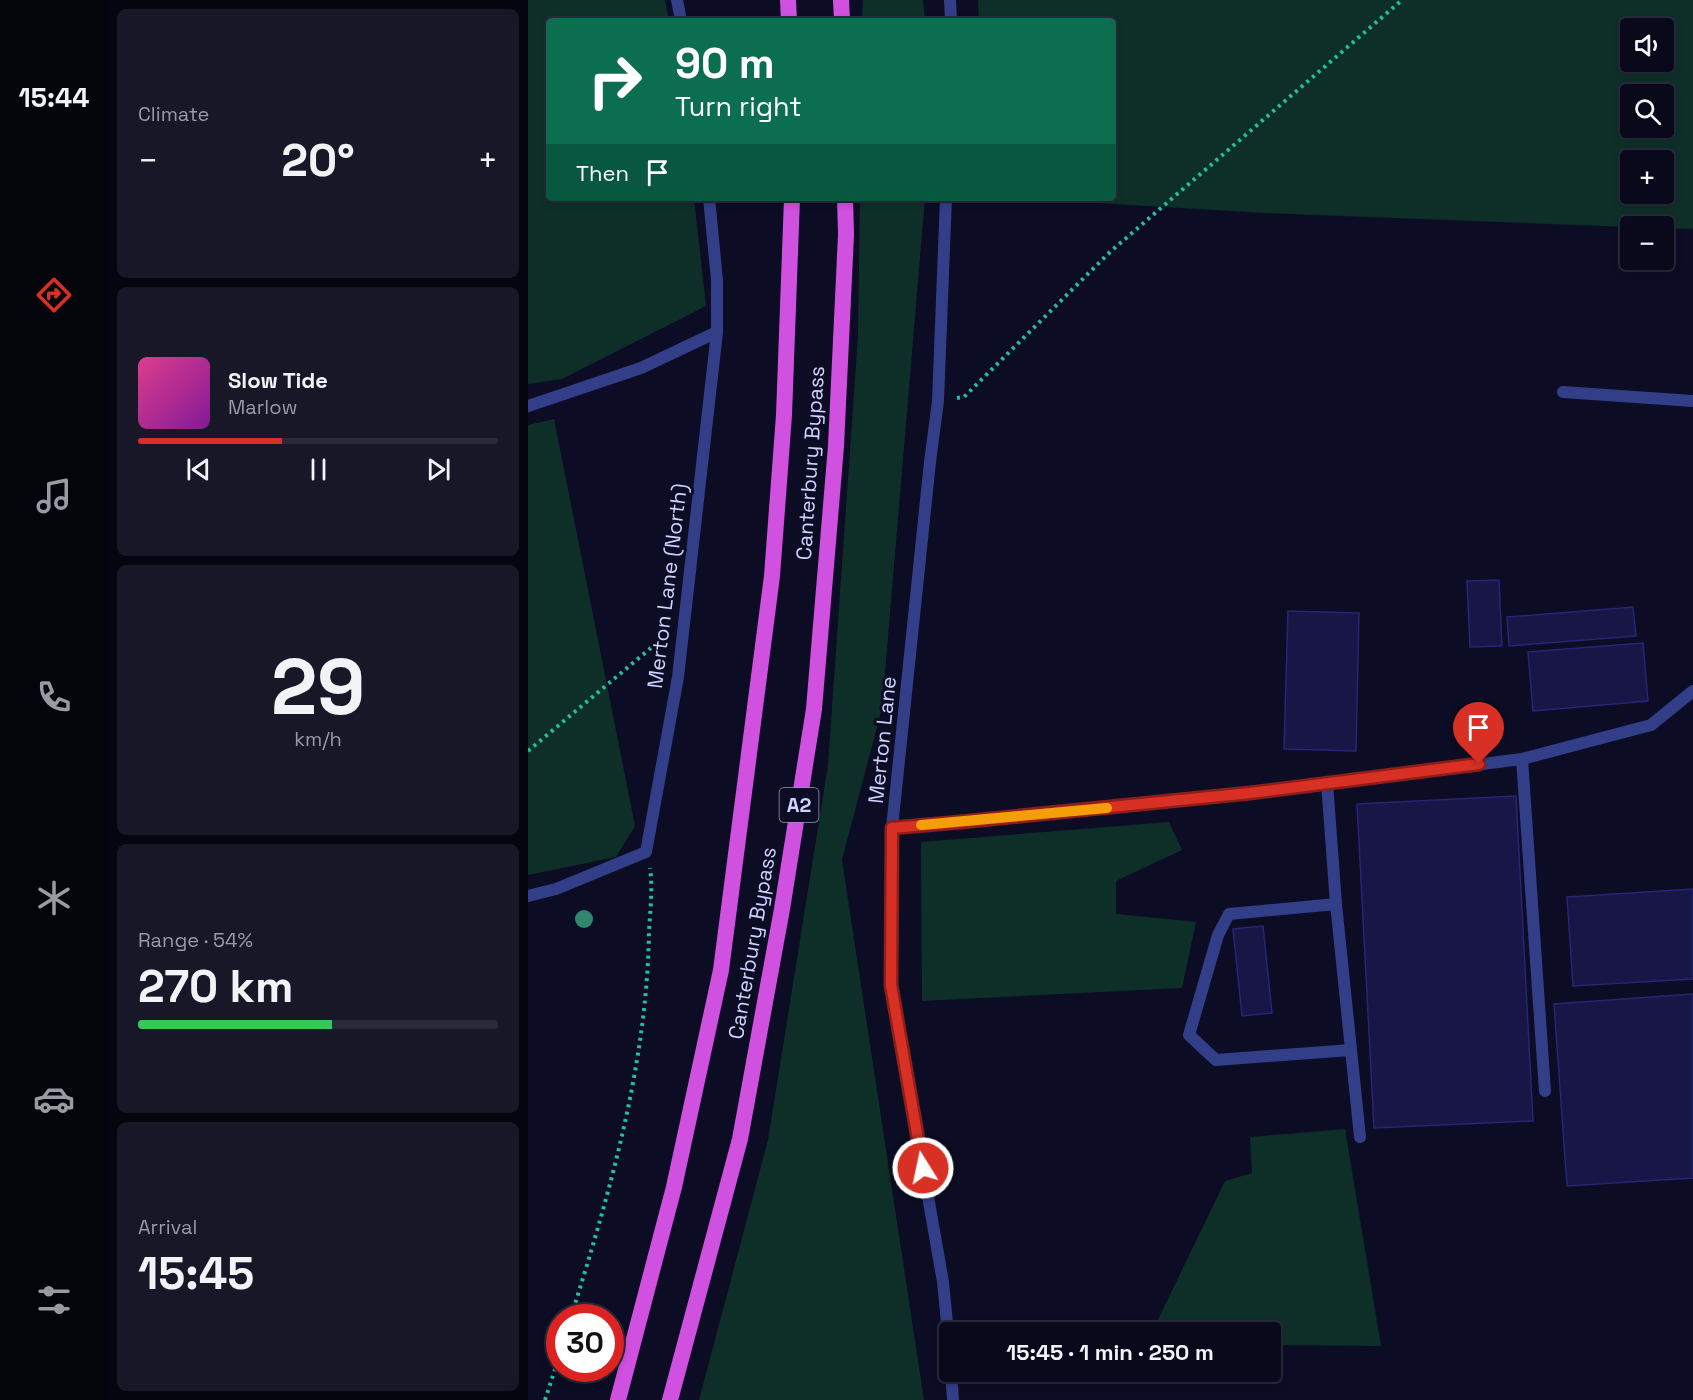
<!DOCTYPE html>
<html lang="en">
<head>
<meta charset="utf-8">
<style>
	:root { --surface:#09091b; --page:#171728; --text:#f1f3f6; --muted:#999aa3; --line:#292a3a; --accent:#d93025 }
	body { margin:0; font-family:"Space Grotesk",sans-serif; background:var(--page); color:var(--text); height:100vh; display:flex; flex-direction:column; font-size:22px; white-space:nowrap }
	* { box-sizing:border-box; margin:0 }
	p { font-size:20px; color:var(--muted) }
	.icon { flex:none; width:33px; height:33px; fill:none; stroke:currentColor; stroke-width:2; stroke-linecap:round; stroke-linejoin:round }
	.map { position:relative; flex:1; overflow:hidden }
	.side { display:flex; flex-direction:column; gap:9px; padding:9px; background:#05050f; width:420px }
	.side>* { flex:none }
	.guide { position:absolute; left:18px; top:18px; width:570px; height:183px; border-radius:6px; box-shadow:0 3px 9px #0003,0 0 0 2px var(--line); background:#0b6e4f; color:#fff; overflow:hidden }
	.tools { position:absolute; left:1092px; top:18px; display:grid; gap:12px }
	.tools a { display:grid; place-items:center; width:54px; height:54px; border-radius:6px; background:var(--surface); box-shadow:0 3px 9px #0003,0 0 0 2px var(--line); font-size:30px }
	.speed { position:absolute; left:18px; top:1304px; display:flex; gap:12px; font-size:30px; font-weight:700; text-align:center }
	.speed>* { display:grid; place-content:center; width:78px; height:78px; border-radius:50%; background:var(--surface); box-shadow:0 3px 9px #0003,0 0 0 2px var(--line); line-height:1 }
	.speed .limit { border:9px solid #d22; background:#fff; color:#111 }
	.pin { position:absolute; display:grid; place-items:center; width:51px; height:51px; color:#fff; margin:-62px -26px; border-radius:50% 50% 50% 0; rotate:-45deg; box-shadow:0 0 6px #0007 }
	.pin .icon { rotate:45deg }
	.me { position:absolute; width:66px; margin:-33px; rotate:350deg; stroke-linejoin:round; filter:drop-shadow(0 0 4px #0008) }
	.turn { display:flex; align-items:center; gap:21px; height:126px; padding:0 30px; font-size:27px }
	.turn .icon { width:78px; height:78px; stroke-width:2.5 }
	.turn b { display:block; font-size:42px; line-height:51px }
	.then { display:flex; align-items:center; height:57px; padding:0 30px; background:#0003; gap:12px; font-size:22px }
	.big { font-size:45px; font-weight:700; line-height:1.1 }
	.side .widget { flex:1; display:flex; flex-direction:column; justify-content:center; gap:9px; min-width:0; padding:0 21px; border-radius:9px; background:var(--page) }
	.side .dial { align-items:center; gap:0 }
	.dial b { font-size:78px; line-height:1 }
	.song { display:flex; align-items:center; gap:18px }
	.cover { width:72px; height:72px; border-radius:9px; background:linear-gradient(135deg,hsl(330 70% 55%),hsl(290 70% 35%)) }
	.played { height:6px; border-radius:3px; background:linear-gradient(90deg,var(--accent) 40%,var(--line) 40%) }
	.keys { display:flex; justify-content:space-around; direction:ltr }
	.heat { display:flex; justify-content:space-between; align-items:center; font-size:33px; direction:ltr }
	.charge { height:9px; border-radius:4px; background:linear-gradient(90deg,#34c759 54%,var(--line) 0) }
	.trip { position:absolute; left:411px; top:1322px; width:342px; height:60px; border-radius:6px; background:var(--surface); box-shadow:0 3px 9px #0003,0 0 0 2px var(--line); font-weight:700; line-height:60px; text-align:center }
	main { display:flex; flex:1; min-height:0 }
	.tab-bar { display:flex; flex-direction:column; width:108px; justify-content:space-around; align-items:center; background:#04040b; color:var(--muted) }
	.tab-bar .icon { width:42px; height:42px }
	.tab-bar .active { color:var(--accent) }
	.tab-bar b { font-size:27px; color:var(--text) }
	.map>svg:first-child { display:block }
	.green { fill:#0e2f28; fill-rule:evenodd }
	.building { fill:#171647; stroke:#272575; stroke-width:1.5 }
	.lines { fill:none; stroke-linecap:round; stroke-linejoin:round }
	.path { stroke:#22c09b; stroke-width:4; stroke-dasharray:3 4.5; stroke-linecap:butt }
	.service { stroke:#323e88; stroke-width:12 }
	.minor { stroke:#323e88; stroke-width:12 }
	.trunk { stroke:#d050e0; stroke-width:16 }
	.tree { fill:#31876d }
	.route-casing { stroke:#8d1f18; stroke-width:15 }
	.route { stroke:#d93025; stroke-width:10 }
	.slow { stroke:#f59e0b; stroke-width:10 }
	.labels { text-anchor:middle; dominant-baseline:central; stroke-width:6; stroke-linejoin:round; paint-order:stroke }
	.shield { fill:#0c0c24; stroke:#9497bd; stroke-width:1.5 }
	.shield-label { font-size:20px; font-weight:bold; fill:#cfd2ff }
	.street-label { font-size:21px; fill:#cfd2ff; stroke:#0c0c24 }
</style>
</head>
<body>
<main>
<nav class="tab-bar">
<b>15:44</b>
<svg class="icon active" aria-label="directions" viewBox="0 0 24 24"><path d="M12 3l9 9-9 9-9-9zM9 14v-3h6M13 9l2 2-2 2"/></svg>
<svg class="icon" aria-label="music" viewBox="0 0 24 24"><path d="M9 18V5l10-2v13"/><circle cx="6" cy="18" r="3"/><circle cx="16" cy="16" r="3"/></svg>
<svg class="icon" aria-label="phone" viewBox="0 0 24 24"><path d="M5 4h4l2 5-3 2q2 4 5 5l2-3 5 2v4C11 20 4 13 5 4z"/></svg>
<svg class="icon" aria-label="climate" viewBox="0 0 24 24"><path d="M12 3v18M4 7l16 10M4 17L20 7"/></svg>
<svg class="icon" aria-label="car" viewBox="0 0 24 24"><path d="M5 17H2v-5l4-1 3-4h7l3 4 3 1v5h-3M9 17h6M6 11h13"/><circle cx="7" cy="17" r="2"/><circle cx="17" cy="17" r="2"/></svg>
<svg class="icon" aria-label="filters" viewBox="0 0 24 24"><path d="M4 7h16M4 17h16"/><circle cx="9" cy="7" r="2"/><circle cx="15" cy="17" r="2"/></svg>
</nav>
<section class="side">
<div class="widget"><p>Climate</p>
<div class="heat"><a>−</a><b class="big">20°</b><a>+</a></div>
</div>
<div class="widget">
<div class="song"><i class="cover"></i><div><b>Slow Tide</b><p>Marlow</p></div></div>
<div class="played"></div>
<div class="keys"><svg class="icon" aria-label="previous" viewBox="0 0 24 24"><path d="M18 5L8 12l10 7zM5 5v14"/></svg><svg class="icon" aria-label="pause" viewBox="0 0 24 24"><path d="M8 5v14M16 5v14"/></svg><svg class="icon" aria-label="next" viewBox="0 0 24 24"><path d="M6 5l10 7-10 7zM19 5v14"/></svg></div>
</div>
<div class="widget dial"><b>29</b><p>km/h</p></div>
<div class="widget"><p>Range · 54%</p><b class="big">270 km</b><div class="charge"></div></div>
<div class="widget"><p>Arrival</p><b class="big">15:45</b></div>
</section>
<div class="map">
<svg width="1165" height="1400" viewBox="0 0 1165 1400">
	<rect width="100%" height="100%" fill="#0c0c24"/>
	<path class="green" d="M0,0H137L141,21H21V198H166L178,306L34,379L0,384Z
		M335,0H395L397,21H334Z
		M450,0H1165V229L1136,228V226L1102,227L738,213L483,198H585V21H451ZM1136,28V62H1102V28ZM1136,94V128H1102V94ZM1136,160V194H1102V160Z
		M332,198H397L354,708L314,860L396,1400H171L240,1140L300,765L330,336Z
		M26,419L107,826L88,857L0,875V425Z
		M641,822L654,850L588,881V914L668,922L654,988L394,1001L393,842Z
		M817,1129L853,1346L743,1345L742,1332H624L697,1181L724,1173L722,1137Z"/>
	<path class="building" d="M971,580L974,646L942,647L939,581Z
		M1105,607L1108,636L981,646L979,617Z
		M760,611L831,613L828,751L756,749Z
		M1115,643L1120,701L1005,711L1000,652Z
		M988,796L1005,1121L846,1128L829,804Z
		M1165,889V979L1045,986L1039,897Z
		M735,926L744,1013L714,1016L705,929Z
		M1165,994V1178L1039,1186L1026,1004Z"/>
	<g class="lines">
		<path class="path" d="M429,398L436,397L582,252L874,0
			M0,751L136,637
			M43,1317C82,1192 119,1064 121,932C122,912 125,889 122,868
			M17,1400L32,1354"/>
		<path class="service" d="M1035,392L1165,401
			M0,406L113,368L189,332
			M994,759L1017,1091
			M799,783L808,904L832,1137
			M364,828L432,822L722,793L994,759L1123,725L1165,691
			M0,896L28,889L118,852L150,677L189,332
			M808,904L701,914L690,935L661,1035L688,1060L823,1050"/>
		<path class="minor" d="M149,0L153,21
			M422,0L423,21
			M181,198L189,280V332
			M418,198L410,401L402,462L364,828L363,985L415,1282L422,1354
			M423,1371L425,1400"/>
		<path class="trunk" d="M260,0L261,21
			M313,0L314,21
			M90,1400L146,1187L193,970L244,576L256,415L264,198
			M142,1400L212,1139L254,909L286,709L308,446L318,235L317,198"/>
	</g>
	<circle class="tree" cx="56" cy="919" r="9"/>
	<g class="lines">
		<g class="route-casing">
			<path id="route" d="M395,1168L363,985L364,828L432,822L722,793L951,764"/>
		</g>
		<use href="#route" class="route"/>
		<path class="slow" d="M393,825L579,808"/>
	</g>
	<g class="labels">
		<rect class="shield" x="251.5" y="788" width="39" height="34" rx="4.5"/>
		<g class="shield-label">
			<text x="271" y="805">A2</text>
		</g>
		<g class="street-label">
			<text transform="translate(282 463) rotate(-86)">Canterbury Bypass</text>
			<text transform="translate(139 586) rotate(-83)">Merton Lane (North)</text>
			<text transform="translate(354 740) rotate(-84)">Merton Lane</text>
			<text transform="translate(224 943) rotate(-80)">Canterbury Bypass</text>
		</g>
	</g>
</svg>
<div class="tools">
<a><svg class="icon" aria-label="sound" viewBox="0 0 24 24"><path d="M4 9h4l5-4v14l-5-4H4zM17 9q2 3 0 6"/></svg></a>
<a><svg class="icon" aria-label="search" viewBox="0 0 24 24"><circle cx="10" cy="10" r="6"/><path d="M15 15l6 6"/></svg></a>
<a>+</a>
<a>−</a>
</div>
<div class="speed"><div class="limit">30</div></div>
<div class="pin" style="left:951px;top:764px;background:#d93025"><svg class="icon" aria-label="arrive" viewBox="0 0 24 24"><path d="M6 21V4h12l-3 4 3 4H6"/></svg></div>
<svg class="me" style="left:395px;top:1168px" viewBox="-20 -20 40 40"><circle r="17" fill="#d93025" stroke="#fff" stroke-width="3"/><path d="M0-11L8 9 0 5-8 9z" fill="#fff"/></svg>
<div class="trip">15:45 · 1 min · 250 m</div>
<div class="guide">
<div class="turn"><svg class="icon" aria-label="right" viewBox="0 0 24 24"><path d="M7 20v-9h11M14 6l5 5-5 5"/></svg><div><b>90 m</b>Turn right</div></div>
<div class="then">Then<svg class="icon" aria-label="arrive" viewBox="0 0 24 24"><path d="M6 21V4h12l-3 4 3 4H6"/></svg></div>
</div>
</div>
</main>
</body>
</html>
